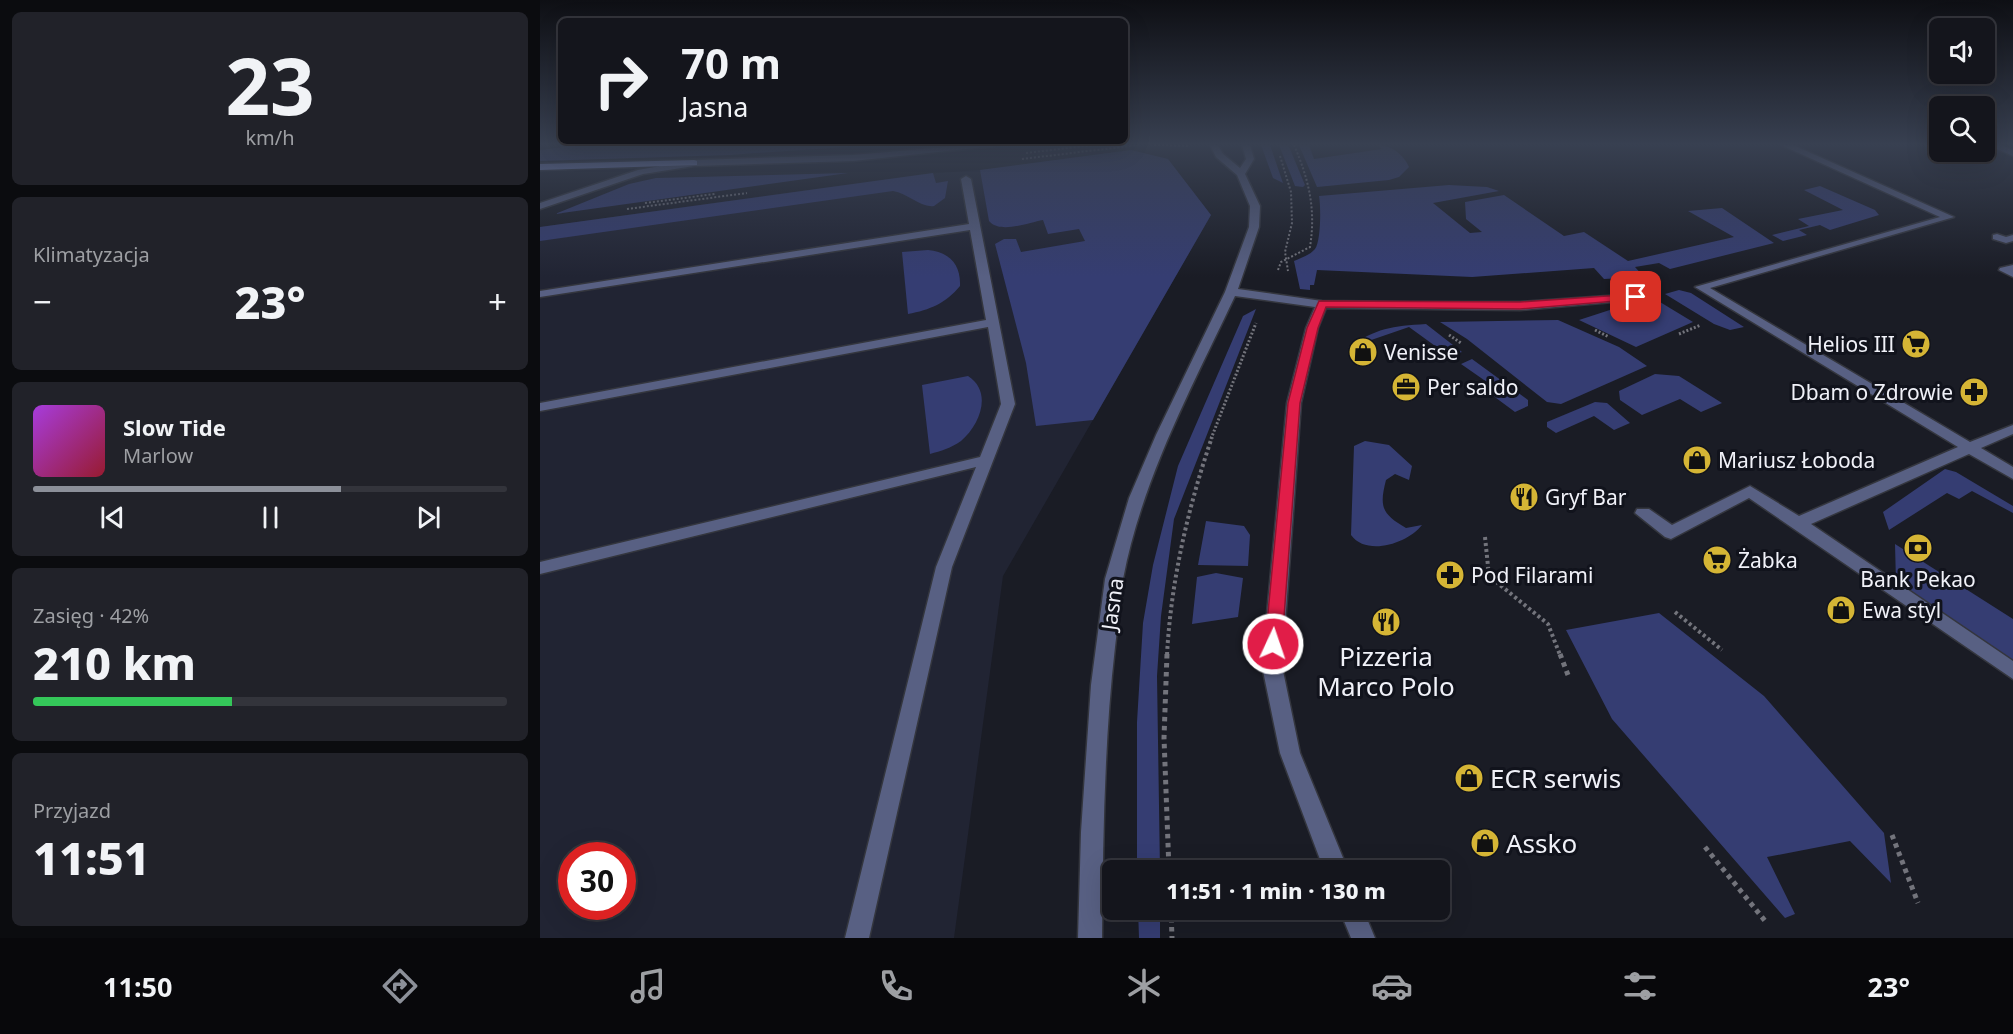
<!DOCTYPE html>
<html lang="pl">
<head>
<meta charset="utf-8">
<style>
	:root { --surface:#14151c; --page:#212229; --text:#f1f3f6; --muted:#9d9fa3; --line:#33343b; --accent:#8c9099 }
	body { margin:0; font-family:"Noto Sans",sans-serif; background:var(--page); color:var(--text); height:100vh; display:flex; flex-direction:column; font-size:22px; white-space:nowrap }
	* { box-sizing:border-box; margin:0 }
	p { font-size:20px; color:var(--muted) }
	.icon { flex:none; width:33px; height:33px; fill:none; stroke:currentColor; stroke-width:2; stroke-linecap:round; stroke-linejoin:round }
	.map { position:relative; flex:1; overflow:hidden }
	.sheet { display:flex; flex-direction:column; gap:12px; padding:12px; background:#0b0c0f; width:540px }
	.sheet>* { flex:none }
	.hud { position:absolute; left:18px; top:18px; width:570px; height:126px; border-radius:9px; box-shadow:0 6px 24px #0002,0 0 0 2px var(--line); background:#14151c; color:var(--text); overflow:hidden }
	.fabs { position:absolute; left:1389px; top:18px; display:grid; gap:12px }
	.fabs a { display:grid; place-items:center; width:66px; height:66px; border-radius:9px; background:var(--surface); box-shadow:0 6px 24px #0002,0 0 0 2px var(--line); font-size:30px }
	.speed { position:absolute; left:18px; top:842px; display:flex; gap:12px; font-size:30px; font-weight:700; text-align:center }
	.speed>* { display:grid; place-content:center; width:78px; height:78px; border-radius:50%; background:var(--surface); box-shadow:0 6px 24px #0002,0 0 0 2px var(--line); line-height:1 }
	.speed .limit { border:9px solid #d22; background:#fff; color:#111 }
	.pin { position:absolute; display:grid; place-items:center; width:51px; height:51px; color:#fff; margin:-26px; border-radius:12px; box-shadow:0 3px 9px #0006 }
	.me { position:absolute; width:66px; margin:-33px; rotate:3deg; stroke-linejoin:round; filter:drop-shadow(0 0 4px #0008) }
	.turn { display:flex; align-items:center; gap:21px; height:126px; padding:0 24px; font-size:27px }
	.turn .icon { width:78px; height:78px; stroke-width:2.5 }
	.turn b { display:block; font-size:42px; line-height:51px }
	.big { font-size:45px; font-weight:800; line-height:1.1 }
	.sheet .card { flex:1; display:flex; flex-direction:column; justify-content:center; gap:9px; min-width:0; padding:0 21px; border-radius:9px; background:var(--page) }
	.sheet .dial { align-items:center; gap:0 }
	.dial b { font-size:78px; line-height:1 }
	.song { display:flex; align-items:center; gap:18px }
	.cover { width:72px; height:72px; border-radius:9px; background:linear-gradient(135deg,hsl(280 70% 55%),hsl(350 70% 35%)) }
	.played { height:6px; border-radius:3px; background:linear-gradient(90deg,var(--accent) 65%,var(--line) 65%) }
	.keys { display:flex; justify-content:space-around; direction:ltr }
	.heat { display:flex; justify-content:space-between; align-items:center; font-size:33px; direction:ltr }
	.charge { height:9px; border-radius:4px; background:linear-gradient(90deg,#34c759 42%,var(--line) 0) }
	.trip { position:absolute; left:562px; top:860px; width:348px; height:60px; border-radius:9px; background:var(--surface); box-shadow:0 6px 24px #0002,0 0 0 2px var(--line); font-weight:800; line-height:60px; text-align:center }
	.tab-bar { display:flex; height:96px; justify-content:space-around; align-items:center; background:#08080b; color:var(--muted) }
	.tab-bar .icon { width:42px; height:42px }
	.tab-bar .on { color:var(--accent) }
	.tab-bar b { font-size:27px; color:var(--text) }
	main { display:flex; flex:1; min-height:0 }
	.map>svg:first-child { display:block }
	.built { fill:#212433; fill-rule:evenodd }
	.green { fill:#353d72 }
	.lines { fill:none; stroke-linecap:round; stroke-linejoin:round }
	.minor-casing { stroke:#34363e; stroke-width:3 }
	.major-casing { stroke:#34363e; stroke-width:3 }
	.path-far3 { stroke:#73747c; stroke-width:2; stroke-dasharray:2 2; stroke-linecap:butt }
	.path-far2 { stroke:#73747c; stroke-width:3; stroke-dasharray:2 2; stroke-linecap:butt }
	.path-far1 { stroke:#73747c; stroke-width:4; stroke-dasharray:3 3; stroke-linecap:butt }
	.path { stroke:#73747c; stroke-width:5; stroke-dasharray:4.5 4.5; stroke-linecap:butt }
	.minor { fill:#586083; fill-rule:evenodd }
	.major { fill:#95a4ee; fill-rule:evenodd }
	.route { fill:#e11d48; stroke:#92132f; stroke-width:1.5 }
	.labels { text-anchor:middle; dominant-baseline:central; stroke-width:6; stroke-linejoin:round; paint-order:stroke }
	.poi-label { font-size:21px; fill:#f0f1f8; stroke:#11131c; text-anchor:start }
	.street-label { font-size:21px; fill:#f0f1f8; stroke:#11131c }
	.near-poi-label { font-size:26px; fill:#f0f1f8; stroke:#11131c; text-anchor:start }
</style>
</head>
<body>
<main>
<section class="sheet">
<div class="card dial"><b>23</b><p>km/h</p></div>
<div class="card"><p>Klimatyzacja</p>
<div class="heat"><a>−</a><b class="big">23°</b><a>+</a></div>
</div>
<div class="card">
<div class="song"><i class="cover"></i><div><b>Slow Tide</b><p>Marlow</p></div></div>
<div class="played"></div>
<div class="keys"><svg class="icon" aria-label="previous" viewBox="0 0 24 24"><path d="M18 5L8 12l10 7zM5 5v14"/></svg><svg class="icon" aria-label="pause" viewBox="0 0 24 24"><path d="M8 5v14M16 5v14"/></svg><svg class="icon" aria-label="next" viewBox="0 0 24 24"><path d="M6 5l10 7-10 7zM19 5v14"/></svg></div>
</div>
<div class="card"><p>Zasięg · 42%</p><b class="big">210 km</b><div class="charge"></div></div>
<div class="card"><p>Przyjazd</p><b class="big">11:51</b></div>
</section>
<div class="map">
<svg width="1473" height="938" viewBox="0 0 1473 938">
	<rect width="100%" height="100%" fill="#1a1c25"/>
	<path class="built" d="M591,150L628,159L671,215L463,576L414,938H0V227L384,174L440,170ZM32,855H82V906H32Z"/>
	<path class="green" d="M38,145H334L189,155L0,161V150Z
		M721,145H730L743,183L733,178Z
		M739,145H748L750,149L765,185L763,187L755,186Z
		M759,145H769L774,159L842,149L838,145C851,145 864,155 869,167L859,177L849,180L777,187Z
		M591,150L628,159L671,215L553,420L496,426L486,363L455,244L464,239H476L481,252L545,241L539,229L508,234L503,220C487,223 460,234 449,221L440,170Z
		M308,173L15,214L89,184L116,178Z
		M393,173L396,183L408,181L405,198L394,206C380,208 368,193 353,191L0,241V227Z
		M909,185L947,187L959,191L893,203L930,233L942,232L926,219L925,202L964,195L1024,236L1044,232L1088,261L1194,237L1148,211L1182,208L1234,243L1130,269L1119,263L1095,267L1104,277L1064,279L1054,268L932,277L777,270L774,285H770V290L760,289L754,261C761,258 770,255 775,249C781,241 781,206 779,196Z
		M1280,186L1335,210L1339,215L1290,230L1280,225L1259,230L1267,235L1243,241L1232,235L1269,226L1258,219L1303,210L1264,190Z
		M388,250C409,252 421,264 420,286C406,303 390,310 368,314L362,252Z
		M1139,290L1151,293L1204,327L1190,330L1174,324L1125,294Z
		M1107,299H1115L1153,322L1096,347L1039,320L1076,308L1107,303Z
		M716,309L634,519L621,616L617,676L620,870H597V722L603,623L613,565L638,466L703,316Z
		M1018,320L1079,347L1107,366L1021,404L1007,402L927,339L900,322Z
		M886,324L922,352L909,356L869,327L808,348C836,328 852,326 886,324Z
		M932,359L988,400V406L975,412L948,392L954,387L921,364Z
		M1115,374L1139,376L1182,403L1161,412L1140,399L1102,415L1080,400L1079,391Z
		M428,376C453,392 440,425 421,441C411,448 401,451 390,454L382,385Z
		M1055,402L1067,403L1090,423L1074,430L1054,416L1016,433L1007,427V422Z
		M825,441L849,445L872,466L869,480L855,474L846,480C839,507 842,514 866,528L882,525C868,543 827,557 811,535L814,446Z
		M1405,469L1416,472L1473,506V513L1432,491L1419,499L1407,493L1349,530L1343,512Z
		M666,521L704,526L710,535L708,566L658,565Z
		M1355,544L1473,619V662L1356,583Z
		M676,573L703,578L698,617L652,624L657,577Z
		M1119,613L1224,696L1344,833L1351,883L1310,841L1227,857L1255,914L1245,918L1072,719L1026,630Z
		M598,909H620V938H599Z"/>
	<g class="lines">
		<g class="minor-casing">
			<path id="minor" d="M427,145H464L313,161L154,166L103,174L0,209V203L98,170L154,160L313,155Z
				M670,145H678L683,154L700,168L706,159L702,145H710L714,159L705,174L720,206L719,227L698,289L782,301L870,302H980L1096,294L1102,297L1096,300L980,310L786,308L778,328L761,403L742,666L760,753L808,870H784L740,753L722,666L747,403L766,328L775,307L695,296C652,387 602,479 583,579C578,601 578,624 575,647C564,743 563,841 562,938H538L541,832L551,685L565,579L589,498L616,435L685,292L709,227L710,206L697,175L676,157Z
				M1241,145H1253L1414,217L1170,288L1430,442L1473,425V434L1441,448L1473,467V479L1429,454L1271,524L1473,661V679L1209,498L1131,539L1125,537L1095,513L1097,509H1109L1132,525L1210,486L1259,516L1418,447L1155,287L1400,217Z
				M1448,145H1461L1473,150V156Z
				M426,176L431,179L475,404L412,567L329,938H305L396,567L436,467L0,574V562L440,457L461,404L448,327L0,411V403L446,320L430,230L0,297V291L429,224L421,179Z
				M1457,234L1466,237L1473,235V241L1466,243L1453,239V235Z
				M1473,265V277L1459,270L1460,268Z
				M799,909H823L835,938H811Z"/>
		</g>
		<g class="major-casing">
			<path id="major" d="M154,160L157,161V165L0,170V164Z"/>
		</g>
		<path class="path-far3" d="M614,145L648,146
			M486,153L553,145
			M740,156L751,192L752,223L745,252L748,271
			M482,159L598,145
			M105,203L175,194
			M87,209L207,193
			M738,270L741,262L770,247C776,209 769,180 754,145"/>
		<path class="path-far2" d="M1055,330L1069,337
			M1139,334L1161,325
			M909,335L921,343
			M671,439L716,323"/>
		<path class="path-far1" d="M945,537L949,576L1008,624L1020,655
			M1135,612L1182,650
			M627,655C631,580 648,508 672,437"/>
		<path class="path" d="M627,654L624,738L629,870
			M1020,654L1028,675
			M1352,835L1378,903
			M1165,847L1226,922
			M631,909L632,938"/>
		<use href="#minor" class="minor"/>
		<use href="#major" class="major"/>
	</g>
	<linearGradient id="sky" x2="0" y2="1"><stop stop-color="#0e0f14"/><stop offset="0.52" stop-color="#384051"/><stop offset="1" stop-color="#384051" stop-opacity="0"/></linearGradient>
	<rect width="1473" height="277" fill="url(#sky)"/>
	<path class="route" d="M1096,294H1100V299L980,309L786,307L778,328L760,403L742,644L739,649H727L725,644L748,403L767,328L779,301L980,302Z"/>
	<defs>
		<g id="supermarket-disc" transform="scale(1.5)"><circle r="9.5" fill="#d5b535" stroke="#11131c"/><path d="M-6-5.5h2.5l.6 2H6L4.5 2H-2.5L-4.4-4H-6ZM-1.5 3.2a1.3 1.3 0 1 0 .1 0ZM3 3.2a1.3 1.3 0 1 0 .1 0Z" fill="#111"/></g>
		<g id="shop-disc" transform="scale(1.5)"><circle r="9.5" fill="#d5b535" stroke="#11131c"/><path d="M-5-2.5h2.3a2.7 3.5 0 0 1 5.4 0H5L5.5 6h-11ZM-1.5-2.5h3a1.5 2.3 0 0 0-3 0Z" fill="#111"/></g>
		<g id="office-disc" transform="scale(1.5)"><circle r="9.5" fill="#d5b535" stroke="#11131c"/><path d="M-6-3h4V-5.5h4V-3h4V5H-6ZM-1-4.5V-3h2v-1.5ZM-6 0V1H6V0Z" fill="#111"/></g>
		<g id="pharmacy-disc" transform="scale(1.5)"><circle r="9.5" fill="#d5b535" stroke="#11131c"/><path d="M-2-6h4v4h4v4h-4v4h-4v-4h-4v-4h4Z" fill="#111"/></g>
		<g id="restaurant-disc" transform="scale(1.5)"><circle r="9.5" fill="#d5b535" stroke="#11131c"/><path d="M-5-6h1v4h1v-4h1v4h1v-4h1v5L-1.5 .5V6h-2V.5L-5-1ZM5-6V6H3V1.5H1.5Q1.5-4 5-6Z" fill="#111"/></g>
		<g id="bank-disc" transform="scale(1.5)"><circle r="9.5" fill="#d5b535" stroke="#11131c"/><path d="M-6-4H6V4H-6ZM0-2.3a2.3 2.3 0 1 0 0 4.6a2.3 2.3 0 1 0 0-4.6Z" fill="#111"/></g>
	</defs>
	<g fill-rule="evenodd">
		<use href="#supermarket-disc" x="1376" y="344"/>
		<use href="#shop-disc" x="823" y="352"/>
		<use href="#office-disc" x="866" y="387"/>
		<use href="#pharmacy-disc" x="1434" y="392"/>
		<use href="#shop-disc" x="1157" y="460"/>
		<use href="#restaurant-disc" x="984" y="497"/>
		<use href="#bank-disc" x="1378" y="548"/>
		<use href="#supermarket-disc" x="1177" y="560"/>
		<use href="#pharmacy-disc" x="910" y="575"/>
		<use href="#shop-disc" x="1301" y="610"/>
		<use href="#restaurant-disc" x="846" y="622"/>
		<use href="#shop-disc" x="929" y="778"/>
		<use href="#shop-disc" x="945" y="843"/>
	</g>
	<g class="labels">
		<g class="poi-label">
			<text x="1355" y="344" text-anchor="end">Helios III</text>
			<text x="844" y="352">Venisse</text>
			<text x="887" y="387">Per saldo</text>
			<text x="1413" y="392" text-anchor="end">Dbam o Zdrowie</text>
			<text x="1178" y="460">Mariusz Łoboda</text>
			<text x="1005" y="497">Gryf Bar</text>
			<text x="1198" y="560">Żabka</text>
			<text x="931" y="575">Pod Filarami</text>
			<text x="1378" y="579" text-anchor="middle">Bank Pekao</text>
			<text x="1322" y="610">Ewa styl</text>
		</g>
		<g class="street-label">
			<text transform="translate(572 604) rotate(-82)">Jasna</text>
		</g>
		<g class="near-poi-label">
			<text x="846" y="656" text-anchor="middle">Pizzeria<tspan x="846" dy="30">Marco Polo</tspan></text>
			<text x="950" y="778">ECR serwis</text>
			<text x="966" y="843">Assko</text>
		</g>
	</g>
</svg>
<div class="fabs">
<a><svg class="icon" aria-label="sound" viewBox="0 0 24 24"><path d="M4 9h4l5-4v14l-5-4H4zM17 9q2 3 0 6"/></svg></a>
<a><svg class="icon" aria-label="search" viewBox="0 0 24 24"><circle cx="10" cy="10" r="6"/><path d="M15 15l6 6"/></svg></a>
</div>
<div class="speed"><div class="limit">30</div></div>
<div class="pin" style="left:1096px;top:297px;background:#d93025"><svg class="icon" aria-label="arrive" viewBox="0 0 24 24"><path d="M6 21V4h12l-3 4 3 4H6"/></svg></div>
<svg class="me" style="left:733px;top:644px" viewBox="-20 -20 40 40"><circle r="17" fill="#e11d48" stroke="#fff" stroke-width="3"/><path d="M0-11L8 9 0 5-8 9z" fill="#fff"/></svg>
<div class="trip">11:51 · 1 min · 130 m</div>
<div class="hud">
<div class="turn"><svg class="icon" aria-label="right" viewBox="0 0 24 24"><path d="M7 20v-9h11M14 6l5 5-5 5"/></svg><div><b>70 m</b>Jasna</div></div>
</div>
</div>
</main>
<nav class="tab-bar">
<b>11:50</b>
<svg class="icon on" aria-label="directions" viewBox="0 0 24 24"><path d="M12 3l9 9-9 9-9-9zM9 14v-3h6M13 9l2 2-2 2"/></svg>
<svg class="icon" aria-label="music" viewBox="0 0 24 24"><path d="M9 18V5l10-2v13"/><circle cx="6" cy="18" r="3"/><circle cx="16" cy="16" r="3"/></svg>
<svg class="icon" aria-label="phone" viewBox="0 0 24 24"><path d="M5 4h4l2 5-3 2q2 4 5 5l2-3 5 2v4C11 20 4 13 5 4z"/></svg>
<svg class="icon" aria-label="climate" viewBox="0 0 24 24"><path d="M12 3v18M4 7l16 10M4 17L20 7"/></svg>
<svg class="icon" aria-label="car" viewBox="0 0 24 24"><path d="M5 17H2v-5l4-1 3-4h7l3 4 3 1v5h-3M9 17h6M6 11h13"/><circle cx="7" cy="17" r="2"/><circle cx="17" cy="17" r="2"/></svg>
<svg class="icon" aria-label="filters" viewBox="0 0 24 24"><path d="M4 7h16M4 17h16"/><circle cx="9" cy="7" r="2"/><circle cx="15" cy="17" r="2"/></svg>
<b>23°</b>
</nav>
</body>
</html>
